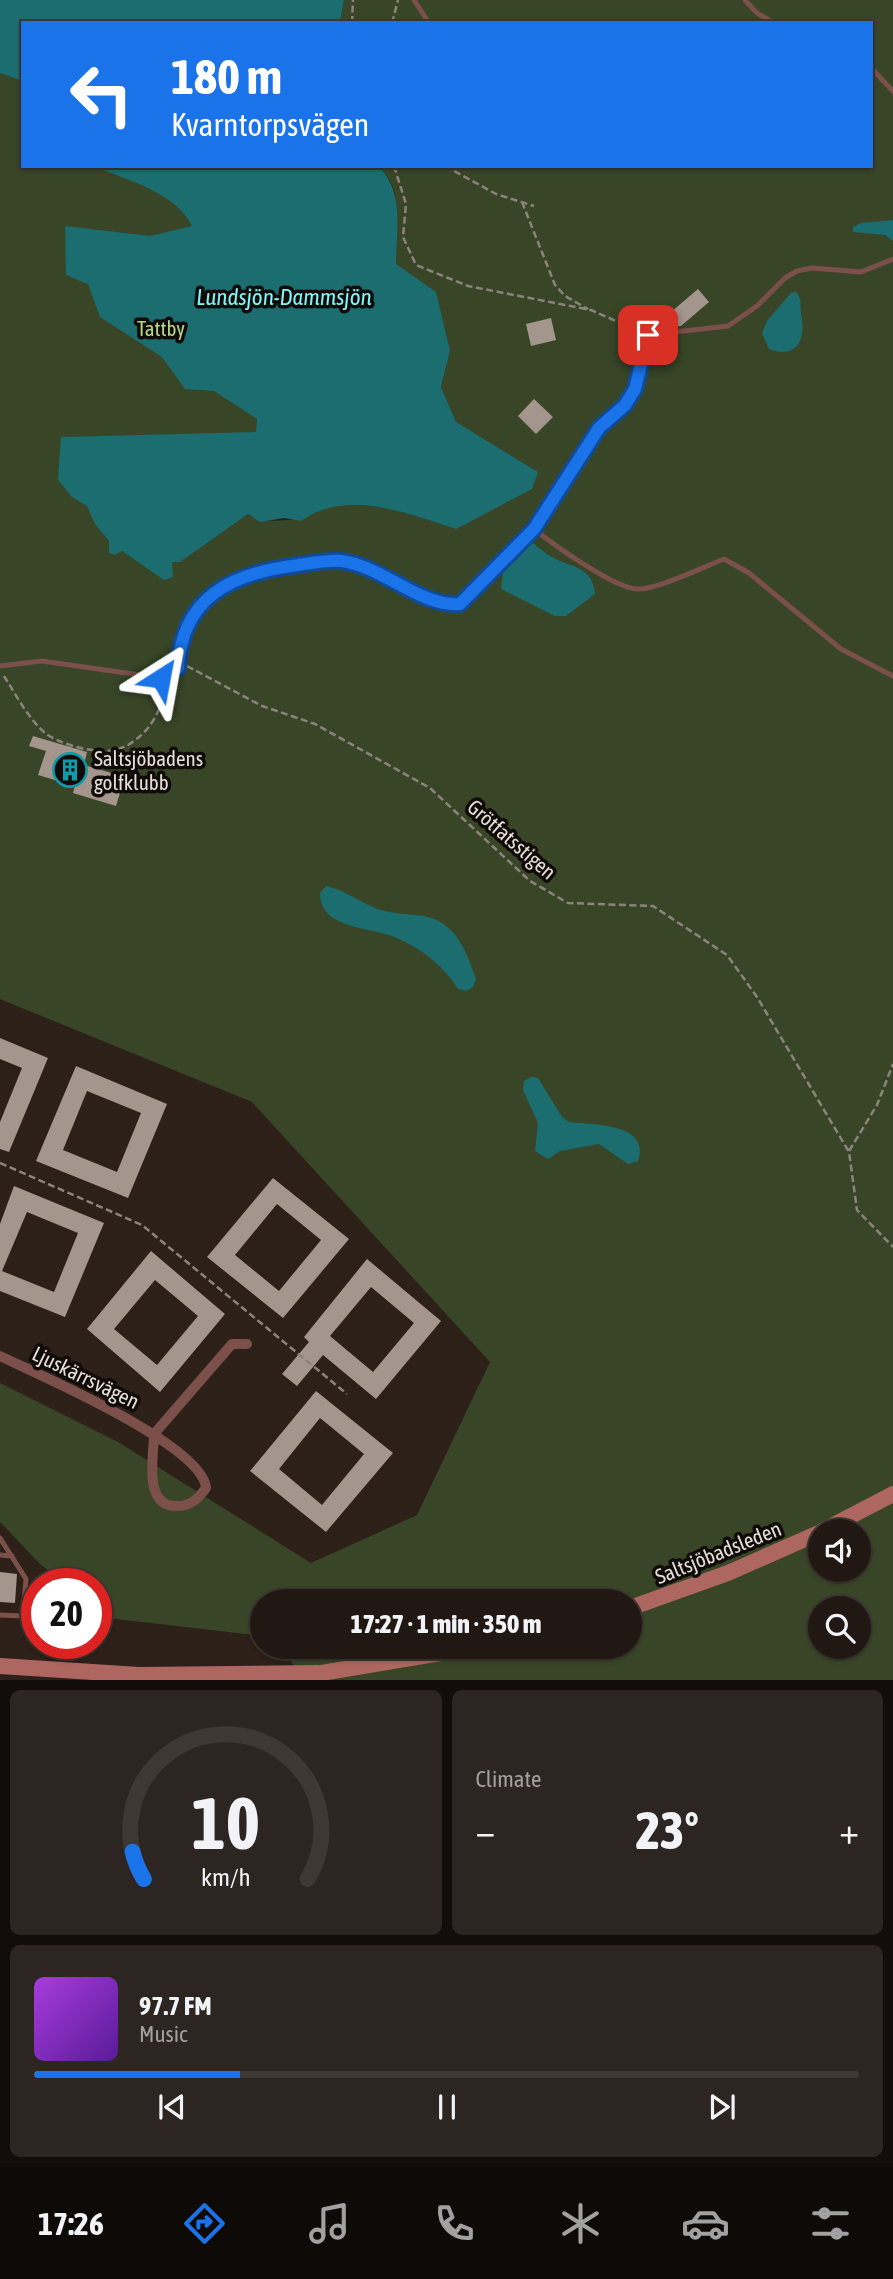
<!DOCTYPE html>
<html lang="en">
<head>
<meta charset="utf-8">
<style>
	:root { --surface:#211813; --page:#2d2521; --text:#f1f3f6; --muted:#a2a0a0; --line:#3e3733; --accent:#1a73e8 }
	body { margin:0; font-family:"Asap Condensed",sans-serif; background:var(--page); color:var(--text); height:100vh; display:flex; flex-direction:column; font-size:26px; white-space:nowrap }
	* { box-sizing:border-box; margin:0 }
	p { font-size:23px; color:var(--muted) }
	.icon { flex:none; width:38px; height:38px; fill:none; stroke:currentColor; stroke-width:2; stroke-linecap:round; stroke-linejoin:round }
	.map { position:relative; height:1680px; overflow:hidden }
	.details { display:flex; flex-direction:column; gap:10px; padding:10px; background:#120d0a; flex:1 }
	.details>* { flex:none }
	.top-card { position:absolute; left:21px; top:21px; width:852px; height:147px; border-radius:0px; box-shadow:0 2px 5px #0004,0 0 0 2px var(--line); background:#1a73e8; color:#fff; overflow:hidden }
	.buttons { position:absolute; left:808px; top:1519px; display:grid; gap:14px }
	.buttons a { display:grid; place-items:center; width:63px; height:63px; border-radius:50%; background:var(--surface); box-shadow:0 2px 5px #0004,0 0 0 2px var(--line); font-size:35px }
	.speed { position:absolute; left:21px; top:1568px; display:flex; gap:14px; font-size:35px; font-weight:700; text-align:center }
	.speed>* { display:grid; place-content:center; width:91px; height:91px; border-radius:50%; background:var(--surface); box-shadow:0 2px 5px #0004,0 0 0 2px var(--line); line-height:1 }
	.speed .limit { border:10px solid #d22; background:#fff; color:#111 }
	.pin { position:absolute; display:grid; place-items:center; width:60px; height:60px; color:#fff; margin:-30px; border-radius:14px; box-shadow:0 4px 10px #0006 }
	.me { position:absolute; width:77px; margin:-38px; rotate:34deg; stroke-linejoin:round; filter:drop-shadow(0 0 5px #0008) }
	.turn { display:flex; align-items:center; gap:24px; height:147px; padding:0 35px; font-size:32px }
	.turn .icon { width:91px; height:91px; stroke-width:2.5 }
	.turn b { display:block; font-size:49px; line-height:60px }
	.big { font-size:52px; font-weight:800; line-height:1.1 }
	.details .tile { flex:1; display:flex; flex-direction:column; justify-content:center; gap:10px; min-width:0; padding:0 24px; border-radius:10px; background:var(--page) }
	.details .dial { align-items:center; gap:0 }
	.dial svg { height:182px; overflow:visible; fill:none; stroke:var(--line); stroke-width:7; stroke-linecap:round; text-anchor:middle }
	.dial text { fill:var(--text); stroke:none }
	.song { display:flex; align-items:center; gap:21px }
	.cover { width:84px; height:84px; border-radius:10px; background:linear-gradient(135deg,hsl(280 70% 55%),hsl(270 70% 35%)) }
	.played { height:7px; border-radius:4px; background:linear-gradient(90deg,var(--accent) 25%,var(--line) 25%) }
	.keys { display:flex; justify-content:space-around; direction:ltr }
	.heat { display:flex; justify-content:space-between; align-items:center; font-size:38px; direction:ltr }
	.details .tiles { flex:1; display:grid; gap:10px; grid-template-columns:1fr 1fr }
	.tile:last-child { grid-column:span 2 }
	.trip { position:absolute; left:250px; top:1589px; width:392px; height:70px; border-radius:35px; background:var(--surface); box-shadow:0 2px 5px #0004,0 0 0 2px var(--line); font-weight:800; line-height:70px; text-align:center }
	.menu { display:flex; height:112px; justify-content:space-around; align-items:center; background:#0d0a08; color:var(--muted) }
	.menu .icon { width:49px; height:49px }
	.menu .selected { color:var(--accent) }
	.menu b { font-size:32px; color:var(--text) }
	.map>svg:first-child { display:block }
	.green { fill:#384627; fill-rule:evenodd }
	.water { fill:#1b6d6f }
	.building { fill:#a4958d; fill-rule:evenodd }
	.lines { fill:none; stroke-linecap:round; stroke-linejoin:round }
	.path { stroke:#8d837d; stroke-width:2.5; stroke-dasharray:7 3.5; stroke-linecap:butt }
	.lane { stroke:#7b4f4a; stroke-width:5 }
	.street { stroke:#7b4f4a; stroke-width:10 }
	.secondary { stroke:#ad6760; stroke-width:16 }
	.route-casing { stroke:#114b97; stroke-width:18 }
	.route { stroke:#1a73e8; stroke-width:12 }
	.labels { text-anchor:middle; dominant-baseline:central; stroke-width:7; stroke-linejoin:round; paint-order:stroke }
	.park-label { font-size:21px; fill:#b5d68b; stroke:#100b08 }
	.poi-label { font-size:21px; fill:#e6ded9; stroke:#100b08; text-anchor:start }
	.street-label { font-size:21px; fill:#e6ded9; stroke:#100b08 }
	.water-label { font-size:23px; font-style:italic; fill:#82f5f8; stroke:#100b08 }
</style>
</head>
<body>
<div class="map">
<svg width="893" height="1681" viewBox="0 0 893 1681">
	<rect width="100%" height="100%" fill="#2c2019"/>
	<path class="green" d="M0,0L23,23V166H292L348,397L189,554L248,514C266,526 281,518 301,520C347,488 408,514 456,529L538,472L456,423L441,387L450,351C439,334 400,279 396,263C387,226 411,197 378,166H872V23H340L344,0H893V1680H305L280,1647H630V1601H262V1636L108,1618L96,1609V1584H65L39,1563L0,1522V1383L118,1442L311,1563L417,1515L490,1362L252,1102L0,999ZM821,1531H859V1570H821ZM821,1608H859V1647H821Z"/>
	<path class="water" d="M0,0H344L340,23H23V81L0,73Z
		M101,166H378C405,191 396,230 396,264L436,292L450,351L441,387L456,422L538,472L532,489L456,529C408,514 347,488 301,521L284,518L260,522L248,514L180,562H172L173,577L164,580L122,551L114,555L109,553V541L95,524L87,506L72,497L58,480L61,437L256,432L257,419L214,391L185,389L162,357L100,317L88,284L66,275L65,226L150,236L192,226C176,194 135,183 104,170Z
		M893,220V241L885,235L853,232V227L861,223Z
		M796,292C802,299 800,304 801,313C806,337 799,360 769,349L762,333L767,321L791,293Z
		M532,542C539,548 547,555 556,559C576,569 592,567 595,594L566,616H555L501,589L503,573Z
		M326,886C346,890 361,904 381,910C395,914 409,914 424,916C456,922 466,951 476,979L473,987L466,991L458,989C442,964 420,947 392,936C367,927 320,928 320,893Z
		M531,1077L538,1078L562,1117L569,1122C593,1125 651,1123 638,1161L628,1164L599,1144L560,1151L548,1159L535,1151L538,1123L523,1090L524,1081Z"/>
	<path class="building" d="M698,289L709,302L681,326L671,327L664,318Z
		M551,318L556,340L531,346L526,324Z
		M534,399L553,417L536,434L518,416Z
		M33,736L87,752L84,765L125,777L116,806L73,793L75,786L38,775L46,751L29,746Z
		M0,1038L48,1058L9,1152L0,1149V1122L22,1068L0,1059Z
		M76,1066L167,1104L128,1198L36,1161ZM87,1091L141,1113L117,1172L63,1150Z
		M273,1178L349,1239L283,1318L207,1257ZM277,1204L321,1240L279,1291L235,1255Z
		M14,1186L104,1223L65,1317L0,1291V1224ZM27,1212L78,1233L54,1292L2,1271Z
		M151,1251L225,1314L160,1392L87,1329ZM155,1280L198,1316L157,1365L114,1329Z
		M367,1259L441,1321L376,1399L323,1355L297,1386L282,1374L309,1342L304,1337ZM371,1287L414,1323L373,1372L330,1336Z
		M316,1391L393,1453L326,1532L250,1471ZM320,1418L364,1454L322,1505L279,1469Z
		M0,1572L17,1574L15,1603L0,1602Z"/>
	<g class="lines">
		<path class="path" d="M352,23L353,0
			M392,23L398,0
			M394,166L406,204L403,237L416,265L468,286L591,310L641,332
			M445,166L496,194L534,206
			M522,202L555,285L565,296L588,309
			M187,666L262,706L315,724L430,788L530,881L568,903L653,906L727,955L757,997L849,1152L857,1210L893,1247
			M4,676C16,695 28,718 45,733C59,744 90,752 107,751C136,750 165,716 162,688
			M849,1151L877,1105L893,1064
			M0,1163L142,1225L347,1394
			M484,1659L539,1647"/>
		<path class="lane" d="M414,0L429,23
			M745,0L757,13L774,23
			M872,69L893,91
			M534,529C554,545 614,588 637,589C653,591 706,566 724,559L749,573L841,649L893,676
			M0,666L42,661L161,678L178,668C182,596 233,573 298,565C311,564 328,560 341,561C383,566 420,607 460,605L534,529L599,428L625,406L635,389L648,335L728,326L757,306L785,278L797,271L812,268L861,272L893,259
			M0,1538L26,1579L23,1616L0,1615
			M0,1555L12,1556"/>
		<path class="street" d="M0,1356C39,1375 203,1445 206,1488C197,1500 190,1507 174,1506C143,1504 154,1454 154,1434
			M154,1434L232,1344H247"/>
		<path class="secondary" d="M822,1531L893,1494
			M630,1608L728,1573L821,1532
			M0,1666L139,1675L318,1673
			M310,1675L476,1647"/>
	</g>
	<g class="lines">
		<g class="route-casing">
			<path id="route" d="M161,678L178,668C182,596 233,573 298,565C311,563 328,560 341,561C383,566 420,607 460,604L534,529L599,428L625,405L635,389L648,335"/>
		</g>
		<use href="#route" class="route"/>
	</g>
	<defs>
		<g id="building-ring" transform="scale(1.75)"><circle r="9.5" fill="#100b08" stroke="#0f9aa8" stroke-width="1.5"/><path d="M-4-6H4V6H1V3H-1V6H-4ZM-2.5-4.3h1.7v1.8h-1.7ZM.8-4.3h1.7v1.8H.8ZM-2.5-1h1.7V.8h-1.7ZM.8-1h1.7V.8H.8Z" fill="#0f9aa8"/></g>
	</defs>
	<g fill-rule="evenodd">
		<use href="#building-ring" x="70" y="770"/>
	</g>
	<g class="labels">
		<g class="park-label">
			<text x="161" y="328">Tattby</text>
		</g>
		<g class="poi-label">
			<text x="94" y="758">Saltsjöbadens<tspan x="94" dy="24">golfklubb</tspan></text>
		</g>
		<g class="street-label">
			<text transform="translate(512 839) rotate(41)">Grötfatsstigen</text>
			<text transform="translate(86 1377) rotate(26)">Ljuskärrsvägen</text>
			<text transform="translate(718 1552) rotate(-22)">Saltsjöbadsleden</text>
		</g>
		<g class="water-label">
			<text x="284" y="297">Lundsjön-Dammsjön</text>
		</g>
	</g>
</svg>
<div class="buttons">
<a><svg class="icon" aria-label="sound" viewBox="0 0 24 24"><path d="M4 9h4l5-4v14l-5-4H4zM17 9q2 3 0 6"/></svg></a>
<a><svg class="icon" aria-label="search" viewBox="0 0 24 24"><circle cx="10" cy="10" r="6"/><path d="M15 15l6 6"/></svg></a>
</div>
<div class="speed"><div class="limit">20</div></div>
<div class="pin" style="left:648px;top:335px;background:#d93025"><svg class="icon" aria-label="arrive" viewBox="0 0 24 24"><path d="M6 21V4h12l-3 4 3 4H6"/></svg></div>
<svg class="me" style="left:161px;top:678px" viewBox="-20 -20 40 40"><path d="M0-17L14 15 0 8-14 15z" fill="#1a73e8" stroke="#fff" stroke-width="4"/></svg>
<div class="trip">17:27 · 1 min · 350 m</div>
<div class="top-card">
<div class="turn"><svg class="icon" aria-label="left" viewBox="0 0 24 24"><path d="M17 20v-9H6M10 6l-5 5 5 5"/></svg><div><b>180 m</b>Kvarntorpsvägen</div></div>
</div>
</div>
<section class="details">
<div class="tiles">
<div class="tile dial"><svg viewBox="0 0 100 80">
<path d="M14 69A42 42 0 1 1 86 69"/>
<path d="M14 69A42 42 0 0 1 9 57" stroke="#1a73e8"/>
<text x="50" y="56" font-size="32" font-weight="700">10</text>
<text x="50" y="72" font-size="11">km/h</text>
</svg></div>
<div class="tile"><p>Climate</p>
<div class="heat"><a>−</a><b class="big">23°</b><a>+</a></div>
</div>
<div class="tile">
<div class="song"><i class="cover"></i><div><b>97.7 FM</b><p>Music</p></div></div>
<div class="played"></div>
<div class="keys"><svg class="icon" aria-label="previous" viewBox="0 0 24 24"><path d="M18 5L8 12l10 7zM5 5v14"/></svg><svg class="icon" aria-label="pause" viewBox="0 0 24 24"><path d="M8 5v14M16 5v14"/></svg><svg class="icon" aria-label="next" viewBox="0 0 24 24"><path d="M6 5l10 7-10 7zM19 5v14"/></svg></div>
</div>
</div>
</section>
<nav class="menu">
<b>17:26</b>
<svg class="icon selected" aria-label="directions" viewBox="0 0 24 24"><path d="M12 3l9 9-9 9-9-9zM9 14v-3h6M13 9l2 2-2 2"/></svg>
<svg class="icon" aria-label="music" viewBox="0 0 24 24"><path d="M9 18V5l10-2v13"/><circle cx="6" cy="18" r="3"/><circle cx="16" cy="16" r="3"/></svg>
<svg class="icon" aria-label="phone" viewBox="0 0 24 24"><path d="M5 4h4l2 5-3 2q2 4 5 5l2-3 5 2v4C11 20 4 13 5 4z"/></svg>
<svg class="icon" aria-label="climate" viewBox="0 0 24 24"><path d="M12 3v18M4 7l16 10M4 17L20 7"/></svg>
<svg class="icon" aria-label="car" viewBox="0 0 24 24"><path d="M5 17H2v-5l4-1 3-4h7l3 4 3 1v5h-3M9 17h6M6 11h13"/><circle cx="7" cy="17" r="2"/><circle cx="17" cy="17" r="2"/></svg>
<svg class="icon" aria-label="filters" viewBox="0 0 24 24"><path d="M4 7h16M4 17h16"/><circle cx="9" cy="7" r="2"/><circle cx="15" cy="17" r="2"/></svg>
</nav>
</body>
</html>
